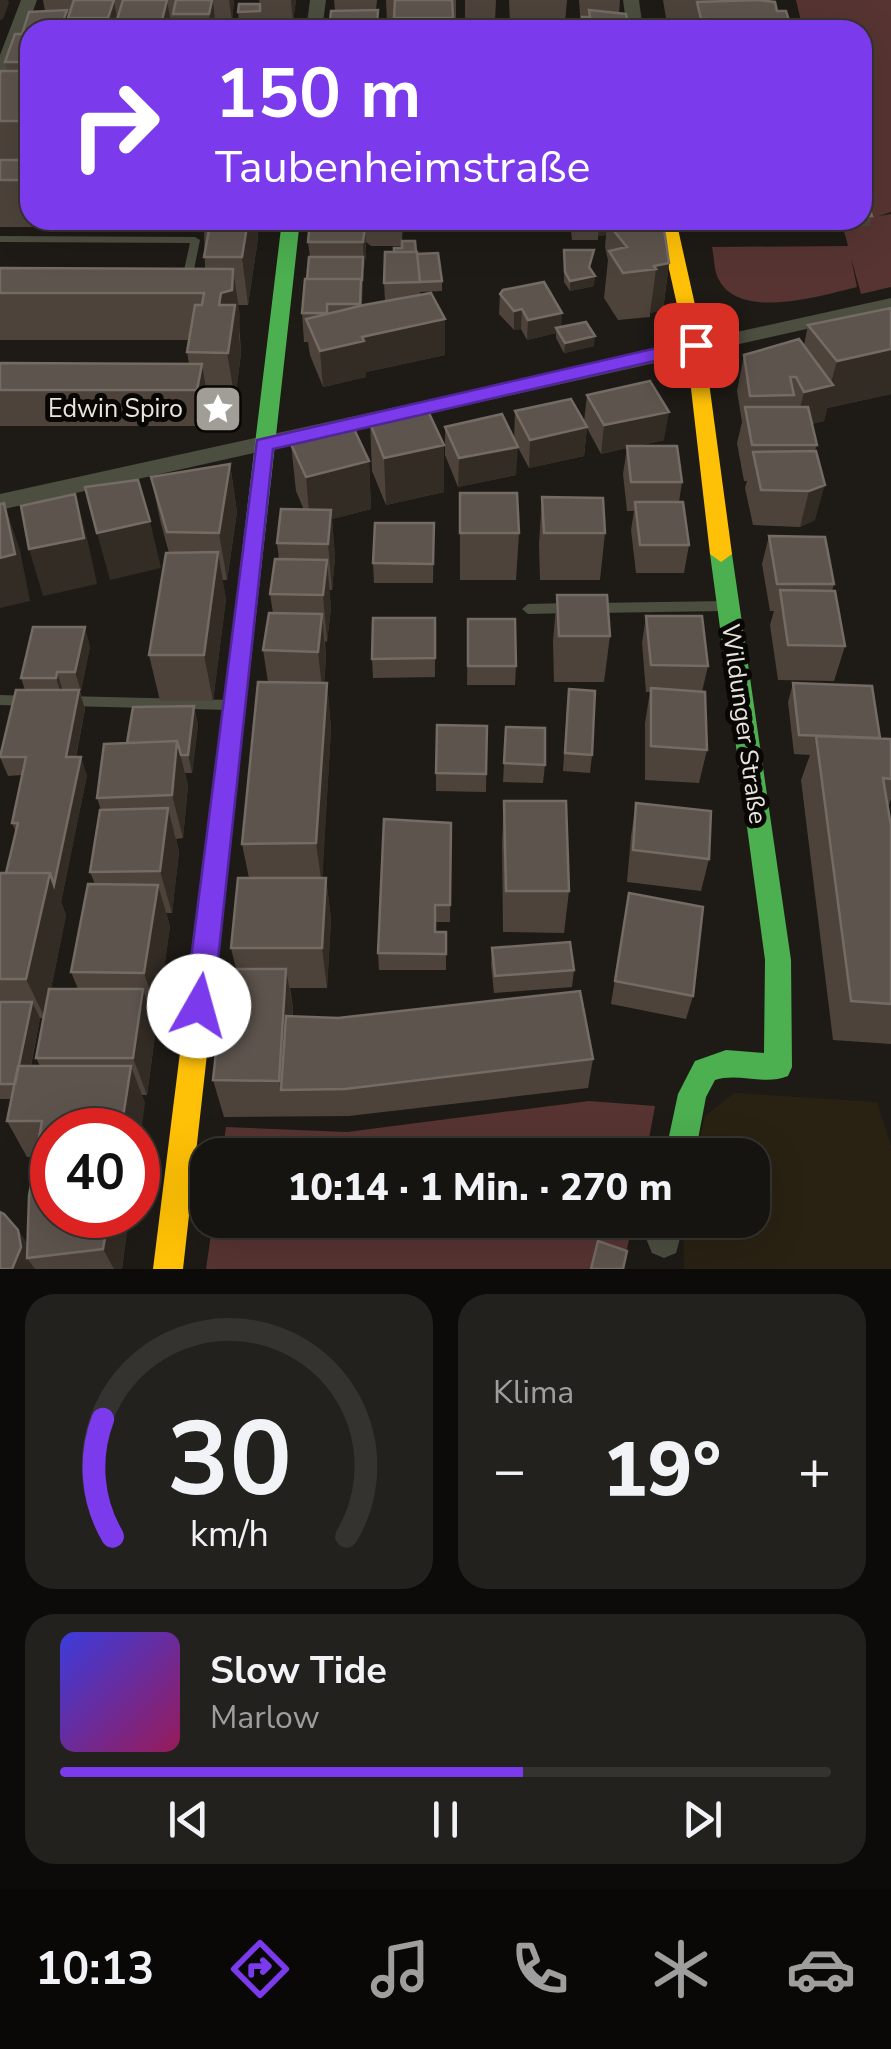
<!DOCTYPE html>
<html lang="de">
<head>
<meta charset="utf-8">
<style>
	:root { --surface:#161410; --page:#23211e; --text:#f1f3f6; --muted:#9e9e9f; --line:#353330; --accent:#7c3aed }
	body { margin:0; font-family:"Nunito Sans",sans-serif; background:var(--page); color:var(--text); height:100vh; display:flex; flex-direction:column; font-size:38px; white-space:nowrap }
	* { box-sizing:border-box; margin:0 }
	p { font-size:32px; color:var(--muted) }
	.icon { flex:none; width:55px; height:55px; fill:none; stroke:currentColor; stroke-width:2; stroke-linecap:round; stroke-linejoin:round }
	.map { position:relative; height:1269px; overflow:hidden }
	.details { display:flex; flex-direction:column; gap:25px; padding:25px; background:#0c0b09; flex:1 }
	.details>* { flex:none }
	.guide { position:absolute; left:20px; top:20px; width:852px; height:210px; border-radius:30px; box-shadow:0 10px 40px #0002,0 0 0 2px var(--line); background:#7c3aed; color:#fff; overflow:hidden }
	.speed { position:absolute; left:30px; top:1108px; display:flex; gap:20px; font-size:50px; font-weight:700; text-align:center }
	.speed>* { display:grid; place-content:center; width:130px; height:130px; border-radius:50%; background:var(--surface); box-shadow:0 10px 40px #0002,0 0 0 2px var(--line); line-height:1 }
	.speed .limit { border:15px solid #d22; background:#fff; color:#111 }
	.pin { position:absolute; display:grid; place-items:center; width:85px; height:85px; color:#fff; margin:-42px; border-radius:20px; box-shadow:0 5px 15px #0006 }
	.me { position:absolute; width:110px; margin:-55px; rotate:7deg; stroke-linejoin:round; filter:drop-shadow(0 0 8px #0008) }
	.turn { display:flex; align-items:center; gap:35px; height:210px; padding:0 30px; font-size:45px }
	.turn .icon { width:130px; height:130px; stroke-width:2.5 }
	.turn b { display:block; font-size:70px; line-height:85px }
	.big { font-size:75px; font-weight:800; line-height:1.1 }
	.details .widget { flex:1; display:flex; flex-direction:column; justify-content:center; gap:15px; min-width:0; padding:0 35px; border-radius:30px; background:var(--page) }
	.details .dial { align-items:center; gap:0 }
	.dial svg { height:260px; overflow:visible; fill:none; stroke:var(--line); stroke-width:7; stroke-linecap:round; text-anchor:middle }
	.dial text { fill:var(--text); stroke:none }
	.song { display:flex; align-items:center; gap:30px }
	.cover { width:120px; height:120px; border-radius:15px; background:linear-gradient(135deg,hsl(240 70% 55%),hsl(330 70% 35%)) }
	.played { height:10px; border-radius:5px; background:linear-gradient(90deg,var(--accent) 60%,var(--line) 60%) }
	.keys { display:flex; justify-content:space-around; direction:ltr }
	.heat { display:flex; justify-content:space-between; align-items:center; font-size:55px; direction:ltr }
	.details .tiles { flex:1; display:grid; gap:25px; grid-template-columns:1fr 1fr }
	.widget:last-child { grid-column:span 2 }
	.trip { position:absolute; left:190px; top:1138px; width:580px; height:100px; border-radius:30px; background:var(--surface); box-shadow:0 10px 40px #0002,0 0 0 2px var(--line); font-weight:800; line-height:100px; text-align:center }
	.tabs { display:flex; height:160px; justify-content:space-around; align-items:center; background:#090806; color:var(--muted) }
	.tabs .icon { width:70px; height:70px }
	.tabs .selected { color:var(--accent) }
	.tabs b { font-size:45px; color:var(--text) }
	.map>svg:first-child { display:block }
	.built { fill:#292213 }
	.green { fill:#573432 }
	.lines { fill:none; stroke-linecap:round; stroke-linejoin:round }
	.lane { fill:#4c4e40; fill-rule:evenodd }
	.street { fill:#4c4e40; fill-rule:evenodd }
	.fast { fill:#4caf50; fill-rule:evenodd }
	.slow { fill:#ffc107; fill-rule:evenodd }
	.wall { fill:#4d433b; fill-rule:evenodd }
	.shaded-wall { fill:#332c25 }
	.building { fill:#5d544d; stroke:#736b64; stroke-width:2.5 }
	.route { fill:#7c3aed; stroke:#51269a; stroke-width:2.5 }
	.labels { text-anchor:middle; dominant-baseline:central; stroke-width:10; stroke-linejoin:round; paint-order:stroke }
	.poi-label { font-size:25px; fill:#e8e4de; stroke:#090704; text-anchor:end }
	.street-label { font-size:25px; fill:#e8e4de; stroke:#090704 }
</style>
</head>
<body>
<div class="map">
<svg width="891" height="1269" viewBox="0 0 891 1269">
	<rect width="100%" height="100%" fill="#1e1b16"/>
	<path class="built" d="M734,1093L877,1102L891,1146V1269H684L683,1220H752V1155H696L705,1116Z"/>
	<path class="green" d="M796,0H891V212L879,216L891,214V287L861,294L851,258L857,287C823,295 738,322 718,278C714,270 714,256 712,247L848,246L841,220H862V30H803Z
		M589,1101L655,1106L646,1155H222L226,1127L347,1132Z
		M213,1220H633L623,1269H206Z"/>
	<g class="lines">
		<path class="lane" d="M0,236L195,237L200,240L191,284L186,287L181,284L190,243L0,242Z
			M725,601L731,606L725,611L595,613L589,608L595,603Z
			M570,603L576,608L570,613L528,614L522,609L528,604Z
			M0,695L31,696L36,697L37,701L36,705L31,706L0,705Z
			M66,696L231,700L236,701L237,705L236,709L231,710L66,706L61,705L60,701L61,697Z"/>
		<path class="street" d="M21,0H37L9,77L0,82V55Z
			M310,0H326L322,30H306Z
			M623,0H639L643,30H627Z
			M891,298V310L0,510V494Z
			M651,1220H685L676,1253L664,1258L652,1253L647,1241Z"/>
		<path class="fast" d="M282,220H300L252,651L249,657H233L230,651Z
			M721,546L732,554L791,960L792,1067L788,1076C764,1086 739,1072 715,1080L706,1097L695,1155H665L678,1094L695,1061L726,1050L764,1053L765,960L710,554Z"/>
		<path class="slow" d="M658,220H676L704,345L732,554L721,562L710,554L686,345Z
			M241,642L249,645L252,651L183,1269H153L230,651L233,645Z"/>
	</g>
	<path class="wall" d="M43,0H234L232,21L215,22L216,30H176L174,21H170L172,30H30V220H256L258,238L248,305H238L241,353L235,400H208L203,426H0V363L189,364L187,352L189,340H0V268L205,269L204,227H0V75L7,71L5,62L22,34L45,11Z
		M259,0H296L293,22L239,21L238,12L260,4Z
		M334,0H377L376,10L335,11Z
		M386,0H456V22H453V30H395V22H387Z
		M465,0H496L495,22H465Z
		M509,0H511V4V0H567L565,22H510Z
		M579,0H620L619,14L629,30H581Z
		M663,0H760L777,11L792,30H668Z
		M862,188L872,216L869,226H843L841,220H862Z
		M363,220H403L402,241L442,281V291L420,292V295L445,355L366,372V377L323,387L310,355L308,342H304L302,313L310,257L308,242L364,226ZM366,242L371,246H402V248L394,252L384,283L385,301L362,306L363,270L366,255Z
		M570,220H659L669,263L663,310L650,313V317L618,320L604,298L608,260L605,247L606,235L598,236V240H572Z
		M564,250H594L590,269L594,286L570,291L564,282Z
		M500,294L561,327L594,346L564,353L556,338V333L527,340L521,329L514,330L499,314Z
		M808,325L891,349V394L827,408L824,421L811,424L817,445L815,451V520L800,527L753,525L745,488L747,481H744L737,443L742,422L737,391L744,355L804,345Z
		M587,395L664,440L637,446L682,482L679,502L689,545L684,573H636L631,530L634,511H627L623,474L627,448L601,454L587,428L584,456L529,468L514,440L515,411L584,422Z
		M370,423L444,445V492L386,505L372,471Z
		M445,427L516,475L458,487L445,455Z
		M291,444L369,461L371,509L332,519L335,557L332,590H329L331,607L327,642L325,641L326,660L324,683H327L331,729L322,878H326L331,920L327,988H290L293,1008V1017L593,1059L588,1088L349,1116L224,1117L213,1080L236,969L231,948L249,878L242,844L268,682L263,650L273,613L270,594L279,560L277,543L304,510L296,491Z
		M230,464L237,512L227,580H222L226,599L213,701H160L149,655L169,553L161,524L151,477Z
		M460,493L519,533L516,580H460Z
		M542,497L605,533L600,580H540L539,544Z
		M434,523L433,583H374L373,563Z
		M769,536L834,584L832,591L845,646L834,681L778,680L770,625L774,611H770L762,564Z
		M557,595L610,636L604,682H554L553,641Z
		M646,616L708,666L702,692L707,750L699,783L645,780V723L650,692H646L642,643Z
		M435,618V677L373,678L372,659Z
		M468,619L516,666L515,685H467Z
		M90,646L81,691H80L85,709L76,757L87,775L61,902L66,915L51,989H78L71,972L95,884L90,872L101,810L97,798L127,743L194,706L198,725L192,773H185L188,786L183,838L176,839L179,852L172,913H166L170,926L158,1013H151L156,1028L147,1095H142L145,1103L52,1215H129L122,1269H0L18,1230L28,1245L36,1157H27L7,1121L11,1099H0V873H6L16,832L12,823L22,775L8,776L0,757L25,690L21,678ZM40,1018H44L36,1058L40,1066H31Z
		M793,683L880,738L891,739V799L888,807L891,826V1044L833,1040L801,780L810,755L794,754L788,702Z
		M567,708L592,755L590,773L563,771Z
		M487,726L486,792L436,791V773Z
		M506,727L545,765L543,783L503,782Z
		M504,801L569,891L564,933L503,932L502,844Z
		M636,803L709,859L701,891L627,882L631,836Z
		M451,823L450,922H436L435,932H446V970H379L378,953Z
		M629,893L693,996L686,1019L611,1004Z
		M492,948L574,970L572,987L494,993L491,965Z"/>
	<path class="shaded-wall" d="M0,0H8L9,3L3,19L0,20Z
		M114,0L119,30H110L108,18Z
		M167,0L172,30H164L162,20Z
		M213,0L216,30H211L209,14Z
		M229,0H234L232,21Z
		M291,0H296L293,22Z
		M67,10L70,30H60Z
		M378,10V30H356V26Z
		M30,85V121L24,102Z
		M243,220H256L258,238L248,305L242,257Z
		M600,220H608L606,235L598,236Z
		M365,227L366,255L364,270L363,242Z
		M669,263L663,310L650,313L656,269L654,266Z
		M233,269L240,316L239,336L241,353L235,400L219,305L221,293Z
		M595,276L594,286L570,291V281Z
		M522,309L521,329L514,330V311Z
		M562,313L561,332L556,328V333L527,340L528,320Z
		M445,319V355L366,372V377L323,387L320,351L362,337Z
		M595,336L594,346L564,353L565,343Z
		M891,349V394L827,408L824,421L795,428L804,392L830,386L837,361Z
		M202,364L208,400L203,426L197,390Z
		M669,412L664,440L601,454L604,425Z
		M587,427L584,456L529,468L530,440Z
		M444,445V492L386,505L384,458Z
		M518,447L516,475L458,487L459,458Z
		M369,461L371,509L332,519L335,557L332,590L328,544L310,524L306,477Z
		M230,464L237,512L227,580L219,533Z
		M825,485L815,520L800,527L809,491Z
		M75,494L88,542L97,584L43,596L29,549Z
		M4,503L20,550L30,601L0,608V558Z
		M150,521L161,568L110,580L97,533Z
		M218,552L226,599L213,701L204,655Z
		M327,560L331,607L327,642L323,595Z
		M322,614L326,660L323,697L318,652Z
		M85,627L90,646L81,691L75,672Z
		M57,672L63,691L62,697L56,678Z
		M327,683L331,729L322,886L316,843Z
		M79,690L85,709L72,775L66,757Z
		M194,706L198,725L192,773L188,755Z
		M177,741L188,786L183,838L172,795Z
		M81,757L87,775L61,902L66,915L45,1018L26,979L50,873Z
		M168,808L179,852L172,913L160,871Z
		M326,878L331,920L327,988L322,948Z
		M158,885L170,926L158,1013L144,973Z
		M286,969L293,1008L288,1090H281L279,1081Z
		M143,989L156,1028L147,1095L133,1058Z
		M32,1002L40,1018L24,1099L16,1084Z
		M131,1066L145,1103L138,1157V1130H121Z
		M109,1215H129L122,1269H114L103,1249Z
		M18,1230L34,1254L27,1258L35,1269H12Z"/>
	<path class="building" d="M74,0H114L108,18H68Z
		M123,0H167L162,20H117Z
		M176,0H212L209,14H173Z
		M395,0H452L453,18H394Z
		M759,0L775,2L777,11H786L792,30H747L746,26L707,24L706,19H701L697,2Z
		M239,4H260V11L238,12Z
		M67,10L60,30H30V34H22L29,12Z
		M378,10L377,24L356,26V30H329L331,11Z
		M589,10L626,14L629,30H595V25H582V17H590Z
		M242,25L287,26V30H241Z
		M462,26H496L497,30H462Z
		M519,26L580,27V30H519Z
		M15,34H30V62H5Z
		M1,71H30V85L24,102H30V121H0V75Z
		M0,160H30V180H0Z
		M862,188L872,216H862Z
		M205,220H248L242,257H204L209,230H203Z
		M310,220H358L365,227L363,242H308Z
		M610,220H659L660,224H610Z
		M663,223L669,263L654,266L656,269L623,273L609,251L627,247L614,231Z
		M402,241H415L416,252H394V248H402Z
		M564,250H594L589,267L595,276L570,281L565,272Z
		M385,252H417L420,282L384,283Z
		M438,253L442,281L420,282L417,254Z
		M309,257H363L362,281L361,279H307Z
		M0,268L233,269L232,290L221,293L219,305H235L228,353L187,352L195,305H202L204,293H0Z
		M305,279H361L360,304H327V313H302Z
		M544,282L562,313L528,320L522,309L514,311L500,294L503,290Z
		M431,293L445,319L362,337L364,341L320,351L306,319L364,305Z
		M891,308V349L837,361L808,325Z
		M586,322L595,336L565,343L556,328Z
		M799,339L833,385L804,392L796,377H790L794,395L750,396L744,355Z
		M0,363L202,364L197,390H0Z
		M650,381L669,412L604,425L587,395Z
		M571,399L587,427L530,440L515,411Z
		M745,407H808L817,445H752Z
		M428,411L444,445L384,458L370,423Z
		M502,414L518,447L459,458L445,427Z
		M354,429L369,461L306,477L291,444Z
		M627,446H677L682,482H631Z
		M816,451L825,485L809,491L761,490L753,452Z
		M230,464L219,533L167,532L151,477Z
		M138,480L150,521L97,533L85,487Z
		M460,493H517L519,533H460Z
		M75,494L84,538L29,549L21,506Z
		M542,497L603,498L605,533H544Z
		M635,502H683L689,545H640Z
		M4,503L15,554L0,558V504Z
		M281,509L331,510L328,544L277,543Z
		M375,523H434L433,564L373,563Z
		M769,536L825,537L834,584H777Z
		M218,552L204,655H149L166,553Z
		M275,559L327,560L323,595L270,594Z
		M780,590L835,591L845,646L788,645Z
		M557,595H607L610,636H559Z
		M269,613L322,614L318,652L263,650Z
		M646,616H702L708,666L651,665Z
		M373,618H435V658L372,659Z
		M468,619H515L516,666H468Z
		M33,627H85L75,672H57L56,678H21Z
		M258,682L327,683L316,843L242,844Z
		M793,683L872,686L880,738L799,735Z
		M651,688L705,692L707,750L651,746Z
		M569,689L595,691L592,755L565,753Z
		M16,690H79L66,757H81L54,885L50,873H6L18,823H12L26,757H0Z
		M194,706L188,755H181L177,741L127,743L133,707Z
		M437,725L487,726L486,774L436,773Z
		M506,727L545,728V765L504,763Z
		M816,736L891,739V779L883,778L891,826V1004L851,1001Z
		M177,741L172,795L97,798L104,744Z
		M504,801H566L569,891H506Z
		M636,803L711,811L709,859L633,850Z
		M168,808L160,871L90,872L100,810Z
		M384,819L451,823L450,905H435V932H446V954L378,953Z
		M0,873H50L26,979H0Z
		M238,878H326L322,948H231Z
		M88,884L158,885L144,973L71,972Z
		M629,893L703,907L693,996L615,981Z
		M570,942L574,970L495,976L492,948Z
		M225,969H286L279,1081L213,1080Z
		M49,989H143L133,1058H36Z
		M580,991L593,1059L345,1089L281,1090L286,1016L338,1018Z
		M0,1002H32L15,1084H0Z
		M18,1066H131L121,1130H52V1215H109L103,1249L27,1258L29,1196L42,1121H7Z
		M0,1212L4,1214L18,1230L21,1247L12,1269H0Z
		M598,1241L627,1251L623,1269H591Z"/>
	<path class="route" d="M696,339L702,341V350L273,449L213,1006L208,1015L199,1019L189,1015L185,1006L257,440Z"/>
	<defs>
		<g id="sight-square" transform="scale(2.5)"><rect x="-9" y="-9" width="18" height="18" rx="4" fill="#a19e98" stroke="#090704"/><path d="M0-6L1.8-2.2L6-1.7L2.9 1.2L3.7 5.4L0 3.3L-3.7 5.4L-2.9 1.2L-6-1.7L-1.8-2.2Z" fill="#fff"/></g>
	</defs>
	<g fill-rule="evenodd">
		<use href="#sight-square" x="218" y="409"/>
	</g>
	<g class="labels">
		<g class="poi-label">
			<text x="183" y="409">Edwin Spiro</text>
		</g>
		<g class="street-label">
			<text transform="translate(744 724) rotate(82)">Wildunger Straße</text>
		</g>
	</g>
</svg>
<div class="speed"><div class="limit">40</div></div>
<div class="pin" style="left:696px;top:345px;background:#d93025"><svg class="icon" aria-label="arrive" viewBox="0 0 24 24"><path d="M6 21V4h12l-3 4 3 4H6"/></svg></div>
<svg class="me" style="left:199px;top:1006px" viewBox="-20 -20 40 40"><circle r="19" fill="#fff"/><path d="M0-13L10 11 0 6-10 11z" fill="#7c3aed"/></svg>
<div class="trip">10:14 · 1 Min. · 270 m</div>
<div class="guide">
<div class="turn"><svg class="icon" aria-label="right" viewBox="0 0 24 24"><path d="M7 20v-9h11M14 6l5 5-5 5"/></svg><div><b>150 m</b>Taubenheimstraße</div></div>
</div>
</div>
<section class="details">
<div class="tiles">
<div class="widget dial"><svg viewBox="0 0 100 80">
<path d="M14 69A42 42 0 1 1 86 69"/>
<path d="M14 69A42 42 0 0 1 11 33" stroke="#7c3aed"/>
<text x="50" y="56" font-size="32" font-weight="700">30</text>
<text x="50" y="72" font-size="11">km/h</text>
</svg></div>
<div class="widget"><p>Klima</p>
<div class="heat"><a>−</a><b class="big">19°</b><a>+</a></div>
</div>
<div class="widget">
<div class="song"><i class="cover"></i><div><b>Slow Tide</b><p>Marlow</p></div></div>
<div class="played"></div>
<div class="keys"><svg class="icon" aria-label="previous" viewBox="0 0 24 24"><path d="M18 5L8 12l10 7zM5 5v14"/></svg><svg class="icon" aria-label="pause" viewBox="0 0 24 24"><path d="M8 5v14M16 5v14"/></svg><svg class="icon" aria-label="next" viewBox="0 0 24 24"><path d="M6 5l10 7-10 7zM19 5v14"/></svg></div>
</div>
</div>
</section>
<nav class="tabs">
<b>10:13</b>
<svg class="icon selected" aria-label="directions" viewBox="0 0 24 24"><path d="M12 3l9 9-9 9-9-9zM9 14v-3h6M13 9l2 2-2 2"/></svg>
<svg class="icon" aria-label="music" viewBox="0 0 24 24"><path d="M9 18V5l10-2v13"/><circle cx="6" cy="18" r="3"/><circle cx="16" cy="16" r="3"/></svg>
<svg class="icon" aria-label="phone" viewBox="0 0 24 24"><path d="M5 4h4l2 5-3 2q2 4 5 5l2-3 5 2v4C11 20 4 13 5 4z"/></svg>
<svg class="icon" aria-label="climate" viewBox="0 0 24 24"><path d="M12 3v18M4 7l16 10M4 17L20 7"/></svg>
<svg class="icon" aria-label="car" viewBox="0 0 24 24"><path d="M5 17H2v-5l4-1 3-4h7l3 4 3 1v5h-3M9 17h6M6 11h13"/><circle cx="7" cy="17" r="2"/><circle cx="17" cy="17" r="2"/></svg>
</nav>
</body>
</html>
